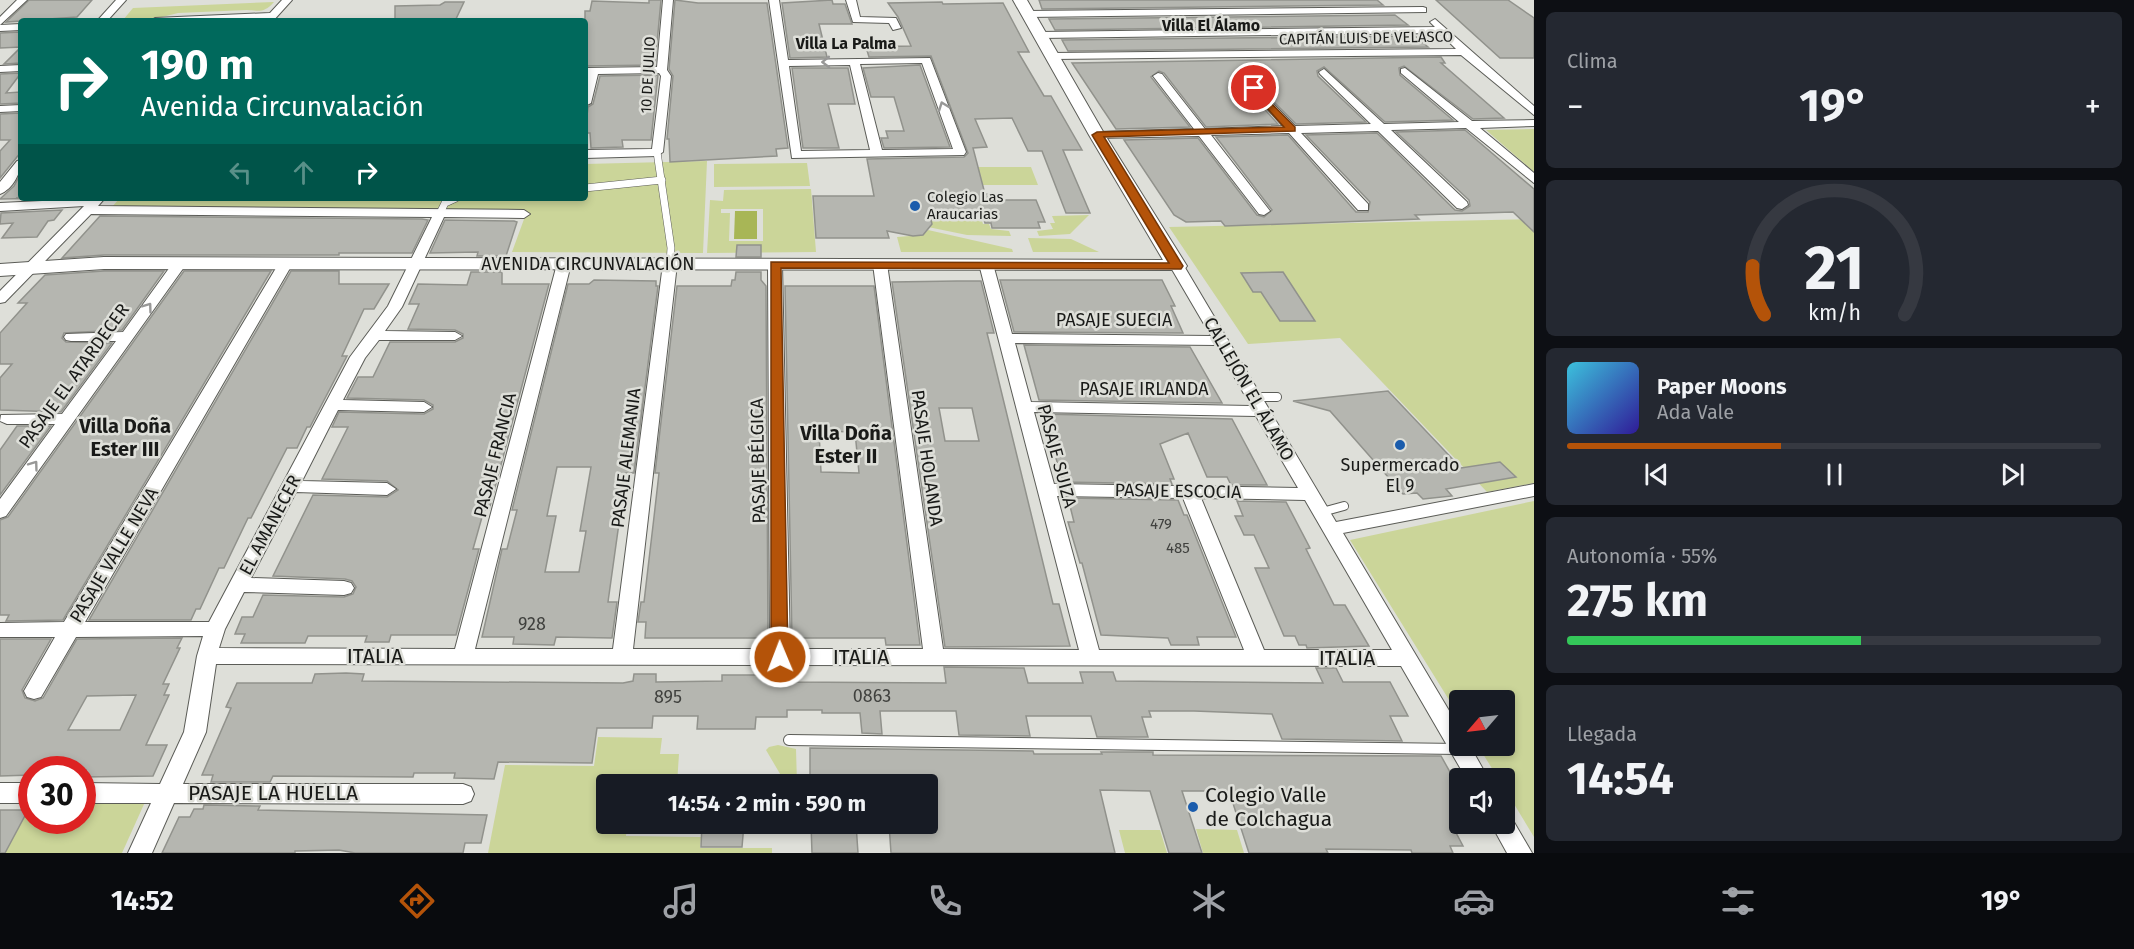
<!DOCTYPE html>
<html lang="es">
<head>
<meta charset="utf-8">
<style>
	:root { --surface:#171b24; --page:#242831; --text:#f1f3f6; --muted:#9ea1a6; --line:#363941; --accent:#b45309 }
	body { margin:0; font-family:"Fira Sans",sans-serif; background:var(--page); color:var(--text); height:100vh; display:flex; flex-direction:column; font-size:22px; white-space:nowrap }
	* { box-sizing:border-box; margin:0 }
	p { font-size:20px; color:var(--muted) }
	.icon { flex:none; width:33px; height:33px; fill:none; stroke:currentColor; stroke-width:2; stroke-linecap:round; stroke-linejoin:round }
	.map { position:relative; flex:1; overflow:hidden }
	.side { display:flex; flex-direction:column; gap:12px; padding:12px; background:#0d0f14; width:600px }
	.side>* { flex:none }
	.hud { position:absolute; left:18px; top:18px; width:570px; height:183px; border-radius:6px; box-shadow:0 3px 9px #0003; background:#00695c; color:#fff; overflow:hidden }
	.needle { width:39px; rotate:242deg }
	.fabs { position:absolute; left:1449px; top:690px; display:grid; gap:12px }
	.fabs a { display:grid; place-items:center; width:66px; height:66px; border-radius:6px; background:var(--surface); box-shadow:0 3px 9px #0003; font-size:30px }
	.speed { position:absolute; left:18px; top:756px; display:flex; gap:12px; font-size:30px; font-weight:700; text-align:center }
	.speed>* { display:grid; place-content:center; width:78px; height:78px; border-radius:50%; background:var(--surface); box-shadow:0 3px 9px #0003; line-height:1 }
	.speed .limit { border:9px solid #d22; background:#fff; color:#111 }
	.pin { position:absolute; display:grid; place-items:center; width:51px; height:51px; color:#fff; margin:-26px; border:3px solid #fff; border-radius:50%; box-shadow:0 2px 6px #0007 }
	.me { position:absolute; width:66px; margin:-33px; rotate:359deg; stroke-linejoin:round; filter:drop-shadow(0 0 4px #0008) }
	.turn { display:flex; align-items:center; gap:21px; height:126px; padding:0 24px; font-size:27px }
	.turn .icon { width:78px; height:78px; stroke-width:2.5 }
	.turn b { display:block; font-size:42px; line-height:51px }
	.lanes { display:flex; align-items:center; height:57px; padding:0 24px; background:#0003; justify-content:center; gap:30px; direction:ltr }
	.lanes .off { opacity:.35 }
	.big { font-size:45px; font-weight:700; line-height:1.1 }
	.side .tile { flex:1; display:flex; flex-direction:column; justify-content:center; gap:9px; min-width:0; padding:0 21px; border-radius:9px; background:var(--page) }
	.side .dial { align-items:center; gap:0 }
	.dial svg { height:156px; overflow:visible; fill:none; stroke:var(--line); stroke-width:7; stroke-linecap:round; text-anchor:middle }
	.dial text { fill:var(--text); stroke:none }
	.song { display:flex; align-items:center; gap:18px }
	.cover { width:72px; height:72px; border-radius:9px; background:linear-gradient(135deg,hsl(190 70% 55%),hsl(250 70% 35%)) }
	.played { height:6px; border-radius:3px; background:linear-gradient(90deg,var(--accent) 40%,var(--line) 40%) }
	.keys { display:flex; justify-content:space-around; direction:ltr }
	.heat { display:flex; justify-content:space-between; align-items:center; font-size:33px; direction:ltr }
	.charge { height:9px; border-radius:4px; background:linear-gradient(90deg,#34c759 55%,var(--line) 0) }
	.trip { position:absolute; left:596px; top:774px; width:342px; height:60px; border-radius:6px; background:var(--surface); box-shadow:0 3px 9px #0003; font-weight:700; line-height:60px; text-align:center }
	.menu { display:flex; height:96px; justify-content:space-around; align-items:center; background:#090b0e; color:var(--muted) }
	.menu .icon { width:42px; height:42px }
	.menu .active { color:var(--accent) }
	.menu b { font-size:27px; color:var(--text) }
	main { display:flex; flex:1; min-height:0 }
	.map>svg:first-child { display:block }
	.green { fill:#cbd599; fill-rule:evenodd }
	.water { fill:#a8b656 }
	.building { fill:#b5b6b0; stroke:#91928c; stroke-width:1.5; fill-rule:evenodd }
	.lines { fill:none; stroke-linecap:round; stroke-linejoin:round }
	.lane-far2-casing { stroke:#5b5c57; stroke-width:8 }
	.lane-far1-casing { stroke:#5b5c57; stroke-width:10 }
	.lane-casing { stroke:#5b5c57; stroke-width:12 }
	.street-casing { stroke:#5b5c57; stroke-width:2 }
	.secondary-casing { stroke:#5b5c57; stroke-width:2 }
	.lane-far2 { stroke:#fff; stroke-width:7 }
	.lane-far1 { stroke:#fff; stroke-width:8 }
	.lane { stroke:#fff; stroke-width:10 }
	.street { fill:#fff; fill-rule:evenodd }
	.secondary { fill:#fff; fill-rule:evenodd }
	.oneway { stroke:#989897 }
	.route { fill:#b45309; stroke:#753606; stroke-width:1.5 }
	.poi-dot { fill:#1a5cac; stroke:#dedfd9; stroke-width:2 }
	.labels { text-anchor:middle; dominant-baseline:central; stroke-width:5; stroke-linejoin:round; paint-order:stroke }
	.far-street-label { font-size:15px; fill:#191a18; stroke:#dedfd9 }
	.far-poi-label { font-size:15px; fill:#191a18; stroke:#dedfd9; text-anchor:start }
	.number-label { font-size:15px; fill:#40413e }
	.far-neighbourhood-label { font-size:16px; font-weight:bold; fill:#191a18; stroke:#dedfd9 }
	.street-label { font-size:18px; fill:#191a18; stroke:#dedfd9 }
	.poi-label { font-size:18px; fill:#191a18; stroke:#dedfd9 }
	.near-number-label { font-size:18px; fill:#40413e }
	.neighbourhood-label { font-size:20px; font-weight:bold; fill:#191a18; stroke:#dedfd9 }
	.near-street-label { font-size:21px; fill:#191a18; stroke:#dedfd9 }
	.near-poi-label { font-size:21px; fill:#191a18; stroke:#dedfd9; text-anchor:start }
</style>
</head>
<body>
<main>
<div class="map">
<svg width="1534" height="853" viewBox="0 0 1534 853">
	<rect width="100%" height="100%" fill="#dedfd9"/>
	<path class="green" d="M274,2C264,13 260,11 247,10L178,13L154,19L123,20L133,8Z
		M1534,129V172L1486,130L1533,129Z
		M707,161L703,253L512,252L527,211L110,209L120,198H585V164Z
		M807,163L810,186L714,187V164Z
		M964,167H1031L1038,185H968Z
		M811,189L816,252L707,253L710,200L723,201L724,190ZM721,209H763V241H729L730,213H721Z
		M930,212H979L983,224H989L991,229L1009,231L1011,236L967,235L928,227L932,225Z
		M1089,215L1070,234L1039,236L1037,231L1053,229L1050,223H1055L1052,216Z
		M1534,219V483L1487,492L1340,338L1248,344L1169,227Z
		M928,230L1012,249L1013,252H901L897,237L923,235Z
		M1028,238L1071,239L1099,252H1033Z
		M1534,501V837L1505,789L1504,778H1498L1478,746H1504V700H1460L1459,716L1350,540Z
		M598,737L662,738L660,754H679L677,784H606V824H627L626,836L701,837L700,848H772V853H488L505,765L594,766Z
		M778,745L796,749L797,784H786L766,750L769,747Z
		M83,802H145L122,853H5L31,804L32,820H82Z
		M1196,829L1237,830L1244,853H1203Z
		M1119,830H1160L1167,853H1125Z"/>
	<path class="water" d="M735,211H757V239H734Z"/>
	<path class="building" d="M29,0H92L77,17L6,22Z
		M649,0H661L655,65L585,66V11H590L592,1L649,3Z
		M675,0L698,3H767L788,148L776,149L777,156L670,162L669,139H667L673,76L669,69Z
		M832,0L833,4H845L852,24H819L827,57L790,58L782,3Z
		M1039,0H1377L1383,5L1042,9Z
		M1436,0H1508L1534,18V58H1500Z
		M445,2H464L455,21H395V6L440,5Z
		M942,2L943,4L1003,3L1029,52H1018L1044,96H1051L1082,150H1063L1090,213H1066L1042,151H1028L1012,118L975,119L987,147L973,148L985,194H992L994,200H1036L1045,222H1038L1040,228H992L991,223H985L982,211H929L932,224L923,235L913,236L887,231L889,238H816L813,196H874L867,159L964,157L968,153L931,56L869,57L866,47L911,46L898,17L888,3Z
		M1395,15L1408,25L1055,30L1049,19Z
		M21,32V63L4,64L21,47L0,48V33Z
		M1415,36L1428,47L1068,51L1062,40Z
		M1441,57L1445,63H1441L1504,118L1473,119L1404,66L1399,68L1400,75L1453,120L1385,122L1324,67L1317,71L1318,76L1366,122L1296,124L1242,70L1236,73V78L1278,124L1206,127L1164,73L1159,71L1151,77L1190,127L1116,129L1072,63Z
		M920,65L950,147L884,148L881,138H888L886,131H904L894,97H871L863,68Z
		M792,68H848L855,104H828L839,148H803Z
		M21,73L6,93L21,92V103L0,104V74Z
		M658,75L651,140H622L623,147L591,148L590,133H585L588,107L593,104L600,76Z
		M21,113V152L0,178V151L10,140H0V114Z
		M1465,130L1534,189V232L1513,212L1415,215L1419,219L1225,226L1221,221L1186,222L1174,215L1124,140L1198,138L1257,215L1264,217L1272,210L1216,137L1288,135L1356,212H1368L1370,202L1306,135L1377,133L1455,210L1462,211L1470,206L1469,200L1396,132Z
		M21,173V198H16H58L0,199L14,186Z
		M62,210L54,220L48,221L37,237L2,238L13,223L0,224L1,213Z
		M100,216L422,219L428,220L412,253H339V255H104L62,258Z
		M445,220L514,221L517,222L506,256H477L478,252L430,253Z
		M737,245H761V257H736Z
		M104,271H164L122,330L64,333L62,338L66,342L112,343L61,412L0,410V378L12,364H0V333L27,303H18L45,275Z
		M184,271H271L63,620L6,621L9,615H0V520L8,517Z
		M291,271H339V284H389L374,309H364L342,356H347L310,427H307L297,448H287L251,518H248L224,568H219L200,609H196L191,620H89Z
		M471,272H502V284H549L489,510H484L473,549H479L456,635H391L389,642H365L367,636H308L305,643H241L245,634H235L242,617H253L263,595L344,597L353,594L356,587L352,581L345,579L273,576L313,495L387,497L398,490L387,481L322,479L348,427H332L339,412L424,414L433,409V405L424,400L347,398L358,377H373L390,342H455L463,338V334L455,330L408,329L419,304H409L418,284L467,285Z
		M736,272H761V280L766,286L768,638H645L646,622H638L641,602H644L654,517L659,473H655L677,286H731L732,280H735Z
		M1283,272L1315,321H1280L1261,292H1253L1241,273Z
		M594,280L656,281V286H658L634,473H626L608,602H617L612,638L556,637L554,645L513,644L514,637H482L502,549H507L517,510H512L568,284H589ZM557,467H591L580,531H586L579,572H545L556,516H547Z
		M1000,280H1162L1175,306H1171L1183,333L1014,332Z
		M957,281H981L994,333H987L990,345L1053,604H1059L1070,646L945,647L892,282ZM939,408H972L979,441H945Z
		M785,286H874L920,645H886L885,638H792ZM819,431L855,432L859,473L821,472Z
		M1024,345L1190,347L1222,403L1039,400Z
		M1388,391L1461,468L1500,462L1516,477L1446,489L1452,496L1423,499L1417,493L1403,494L1330,411L1293,401Z
		M1043,414L1232,419L1267,485H1231L1227,477H1207L1188,433L1160,444L1174,479H1170L1172,484L1063,482Z
		M17,426H51L0,495V450Z
		M1068,498L1178,500L1184,515H1187L1236,637H1197L1199,645H1171L1168,638L1101,635L1082,563H1080L1068,522H1074Z
		M1237,501L1286,502L1310,548L1306,549L1334,605H1345L1369,646L1307,648L1306,645H1299L1295,636H1284L1255,568H1269L1254,535H1244L1235,516H1243Z
		M182,638L177,648H180L163,684H169L164,695H169L146,745H167L153,776L83,777L86,770H32V775L0,776V639H51L22,690L25,698L35,701L43,698L77,639ZM136,695L120,730H68L87,696Z
		M944,667L1024,668L1028,683H1083L1080,672H1113L1116,681L1323,683L1316,668H1336L1343,682H1390L1408,716H1390L1402,741L1282,739L1272,714L1194,711H1149L1151,717H1142L1148,737H1097L1091,716H1026L1030,736L959,735L956,711H880L882,734L862,733L860,713H822V710H787V717H756L755,729H697L698,716H653L652,728H597L592,763L498,762L494,779L454,778L455,773H414L413,777L273,776L270,782H211L213,775H202L231,708L226,707L237,683H312L315,674L346,673L364,674L362,681L623,683L633,681L634,674H656V682L722,681V675H787V682L946,683Z
		M810,748L1033,751L1034,754H1102L1101,752H1153V755L1441,756L1460,790V827H1453L1463,846H1450L1453,853H1412L1411,850L1326,849L1328,853H1249L1229,791H1182L1202,853H1169L1150,791L1100,790L1115,853H891L889,824H927V784H810Z
		M204,805L260,806L258,810L487,815L481,843H465L463,853H355L339,850L295,851V853H162L179,817H190L194,809H203Z
		M0,810H28L5,853H0Z
		M702,824H744L742,847H701Z
		M811,824H856L858,853H812Z"/>
	<g class="lines">
		<g class="lane-far2-casing">
			<path id="lane-far2" d="M657,152L671,248L670,264
				M585,188L662,180
				M440,213L445,203L456,198"/>
		</g>
		<g class="lane-far1-casing">
			<path id="lane-far1" d="M1254,397H1277
				M1322,512L1344,506"/>
		</g>
		<g class="lane-casing">
			<path id="lane" d="M789,740L1459,749"/>
		</g>
		<g class="street-casing">
			<path id="street" d="M17,0H27L0,25V17Z
				M116,0H126L107,21H97Z
				M282,0H292L273,21H150L155,18L270,13Z
				M663,0H673L667,70L671,76L663,152L657,156L585,158V150L652,149L661,76L659,73L598,74L591,103L585,106V68L657,67Z
				M769,0H779L788,60L930,58L966,152L964,155L792,158ZM922,63L953,149L882,150L860,64ZM850,65L870,150L801,151L789,66Z
				M846,0H856L860,17L896,18L901,28L893,30L889,23L853,22Z
				M1423,7L1426,8V12L1028,17L1023,14L1028,11Z
				M1435,19L1534,106V115L1461,55L1053,59L1048,56L1053,53L1456,49L1440,33L1040,38L1035,35L1040,32L1435,27L1430,22Z
				M21,24V30L0,31V25Z
				M21,65V71L0,72V66Z
				M1405,68L1472,121L1534,120V126L1480,128L1534,173V183L1466,128L1391,130L1467,202L1468,205L1462,209L1457,208L1378,131L1301,133L1368,204V210H1358L1289,133L1211,135L1270,211L1264,215L1259,214L1199,136L1097,138L1091,135L1097,132L1194,129L1153,76L1158,73L1162,74L1205,129L1283,126L1238,77L1237,75L1242,72L1295,126L1371,124L1320,74L1319,72L1324,69L1384,124L1459,122L1401,73V69Z
				M21,105V111L0,112V106Z
				M21,160C21,173 13,189 0,194V182L17,161Z
				M105,198L98,206L524,210L530,214L524,218L444,217L402,307L385,331L455,332L462,336L455,340H379L365,358L343,400L424,402L432,407L424,412L338,410L302,481L387,483L396,489L387,495L296,492L251,578L344,581L351,583L354,588L351,593L344,595L244,592L225,629L219,648L455,649L557,264L564,260L571,264L475,649H613L663,264L670,260L677,264L633,649H770L768,264L775,260L782,264L790,649H923L873,264L880,260L887,264L943,649L1079,650L979,264L986,260L993,264L1012,334L1211,336L1170,266L1177,262L1184,266L1336,522L1534,484V496L1343,533L1460,729V746H1470L1488,778H1466L1401,666L216,664L206,732L183,784H463L471,787L474,794L471,801L463,804L174,803L152,853H128L151,803H82V783L160,784L184,732L197,656L203,636L76,637L41,697L34,699L27,697L24,691L55,637H0V623L64,622L279,263L286,259L293,263L85,622H209L350,357L388,306L432,217L91,214L5,302L0,303V291L84,206L0,211V203ZM1015,343L1216,345L1251,406L1031,402ZM1034,412L1256,416L1298,488L1054,484ZM1057,496L1183,498L1244,650H1099ZM1201,498L1305,500L1392,650H1264Z
				M180,259L187,263L6,516L0,518V499L55,424H7L0,421L1,415L62,414L116,341H71L66,340L64,337L66,334L123,332L175,260Z
				M0,783H32V803H0Z
				M1504,814L1511,817L1532,853H1507L1491,824H1504Z"/>
		</g>
		<g class="secondary-casing">
			<path id="secondary" d="M1013,0H1027L1105,135L1187,266L1184,270L104,269L0,276V264L104,257L1163,260L1089,135Z"/>
		</g>
		<use href="#lane-far2" class="lane-far2"/>
		<use href="#lane-far1" class="lane-far1"/>
		<use href="#lane" class="lane"/>
		<use href="#street" class="street"/>
		<use href="#secondary" class="secondary"/>
	</g>
	<defs><path id="oneway-chevron" d="M-2-3.5L2.5 0L-2 3.5" fill="none" stroke-width="1.6" stroke-linecap="round" stroke-linejoin="round" transform="scale(1.5)"/></defs>
	<g class="oneway">
		<use href="#oneway-chevron" transform="translate(826 62) rotate(179)"/>
		<use href="#oneway-chevron" transform="translate(943 106) rotate(-110)"/>
		<use href="#oneway-chevron" transform="translate(148 307) rotate(-54)"/>
		<use href="#oneway-chevron" transform="translate(34 465) rotate(-54)"/>
	</g>
	<path class="route" d="M1254,86L1295,127V131L1104,137L1183,266L1181,269L781,268L788,657L786,662H774L771,657V262L1169,263L1092,135L1097,132L1284,127L1251,90L1250,88Z"/>
	<g class="poi-dot">
		<circle cx="915" cy="206" r="6"/>
		<circle cx="1400" cy="445" r="6"/>
		<circle cx="1193" cy="807" r="6"/>
	</g>
	<g class="labels">
		<g class="far-street-label">
			<text transform="translate(1366 38) rotate(-1)">CAPITÁN LUIS DE VELASCO</text>
			<text transform="translate(648 75) rotate(-87)">10 DE JULIO</text>
		</g>
		<g class="far-poi-label">
			<text x="927" y="197">Colegio Las<tspan x="927" dy="17">Araucarias</tspan></text>
		</g>
		<g class="number-label">
			<text x="1161" y="524">479</text>
			<text x="1178" y="548">485</text>
		</g>
		<g class="far-neighbourhood-label">
			<text x="1211" y="25">Villa El Álamo</text>
			<text x="846" y="43">Villa La Palma</text>
		</g>
		<g class="street-label">
			<text x="588" y="264">AVENIDA CIRCUNVALACIÓN</text>
			<text x="1114" y="320">PASAJE SUECIA</text>
			<text transform="translate(74 376) rotate(-54)">PASAJE EL ATARDECER</text>
			<text x="1144" y="389">PASAJE IRLANDA</text>
			<text transform="translate(1249 389) rotate(60)">CALLEJÓN EL ÁLAMO</text>
			<text transform="translate(495 455) rotate(-76)">PASAJE FRANCIA</text>
			<text transform="translate(1057 456) rotate(75)">PASAJE SUIZA</text>
			<text transform="translate(626 458) rotate(-83)">PASAJE ALEMANIA</text>
			<text transform="translate(927 458) rotate(82)">PASAJE HOLANDA</text>
			<text transform="translate(758 461) rotate(-91)">PASAJE BÉLGICA</text>
			<text transform="translate(1178 491) rotate(1)">PASAJE ESCOCIA</text>
			<text transform="translate(270 525) rotate(-62)">EL AMANECER</text>
			<text transform="translate(114 555) rotate(-59)">PASAJE VALLE NEVA</text>
		</g>
		<g class="poi-label">
			<text x="1400" y="465">Supermercado<tspan x="1400" dy="21">El 9</tspan></text>
		</g>
		<g class="near-number-label">
			<text x="532" y="624">928</text>
			<text x="872" y="696">0863</text>
			<text x="668" y="697">895</text>
		</g>
		<g class="neighbourhood-label">
			<text x="125" y="426">Villa Doña<tspan x="125" dy="23">Ester III</tspan></text>
			<text x="846" y="433">Villa Doña<tspan x="846" dy="23">Ester II</tspan></text>
		</g>
		<g class="near-street-label">
			<text x="375" y="656">ITALIA</text>
			<text x="861" y="657">ITALIA</text>
			<text x="1347" y="658">ITALIA</text>
			<text x="273" y="793">PASAJE LA HUELLA</text>
		</g>
		<g class="near-poi-label">
			<text x="1205" y="795">Colegio Valle<tspan x="1205" dy="24">de Colchagua</tspan></text>
		</g>
	</g>
</svg>
<div class="fabs">
<a><svg class="needle" viewBox="-14 -14 28 28"><path d="M0-13l5 13h-10z" fill="#e53935"/><path d="M0 13l5-13h-10z" fill="#9ea1a6"/></svg></a>
<a><svg class="icon" aria-label="sound" viewBox="0 0 24 24"><path d="M4 9h4l5-4v14l-5-4H4zM17 9q2 3 0 6"/></svg></a>
</div>
<div class="speed"><div class="limit">30</div></div>
<div class="pin" style="left:1254px;top:88px;background:#d93025"><svg class="icon" aria-label="arrive" viewBox="0 0 24 24"><path d="M6 21V4h12l-3 4 3 4H6"/></svg></div>
<svg class="me" style="left:780px;top:657px" viewBox="-20 -20 40 40"><circle r="17" fill="#b45309" stroke="#fff" stroke-width="3"/><path d="M0-11L8 9 0 5-8 9z" fill="#fff"/></svg>
<div class="trip">14:54 · 2 min · 590 m</div>
<div class="hud">
<div class="turn"><svg class="icon" aria-label="right" viewBox="0 0 24 24"><path d="M7 20v-9h11M14 6l5 5-5 5"/></svg><div><b>190 m</b>Avenida Circunvalación</div></div>
<div class="lanes"><svg class="icon off" aria-label="left" viewBox="0 0 24 24"><path d="M17 20v-9H6M10 6l-5 5 5 5"/></svg><svg class="icon off" aria-label="ahead" viewBox="0 0 24 24"><path d="M12 20V5M6 11l6-6 6 6"/></svg><svg class="icon" aria-label="right" viewBox="0 0 24 24"><path d="M7 20v-9h11M14 6l5 5-5 5"/></svg></div>
</div>
</div>
<section class="side">
<div class="tile"><p>Clima</p>
<div class="heat"><a>−</a><b class="big">19°</b><a>+</a></div>
</div>
<div class="tile dial"><svg viewBox="0 0 100 80">
<path d="M14 69A42 42 0 1 1 86 69"/>
<path d="M14 69A42 42 0 0 1 8 44" stroke="#b45309"/>
<text x="50" y="56" font-size="32" font-weight="700">21</text>
<text x="50" y="72" font-size="11">km/h</text>
</svg></div>
<div class="tile">
<div class="song"><i class="cover"></i><div><b>Paper Moons</b><p>Ada Vale</p></div></div>
<div class="played"></div>
<div class="keys"><svg class="icon" aria-label="previous" viewBox="0 0 24 24"><path d="M18 5L8 12l10 7zM5 5v14"/></svg><svg class="icon" aria-label="pause" viewBox="0 0 24 24"><path d="M8 5v14M16 5v14"/></svg><svg class="icon" aria-label="next" viewBox="0 0 24 24"><path d="M6 5l10 7-10 7zM19 5v14"/></svg></div>
</div>
<div class="tile"><p>Autonomía · 55%</p><b class="big">275 km</b><div class="charge"></div></div>
<div class="tile"><p>Llegada</p><b class="big">14:54</b></div>
</section>
</main>
<nav class="menu">
<b>14:52</b>
<svg class="icon active" aria-label="directions" viewBox="0 0 24 24"><path d="M12 3l9 9-9 9-9-9zM9 14v-3h6M13 9l2 2-2 2"/></svg>
<svg class="icon" aria-label="music" viewBox="0 0 24 24"><path d="M9 18V5l10-2v13"/><circle cx="6" cy="18" r="3"/><circle cx="16" cy="16" r="3"/></svg>
<svg class="icon" aria-label="phone" viewBox="0 0 24 24"><path d="M5 4h4l2 5-3 2q2 4 5 5l2-3 5 2v4C11 20 4 13 5 4z"/></svg>
<svg class="icon" aria-label="climate" viewBox="0 0 24 24"><path d="M12 3v18M4 7l16 10M4 17L20 7"/></svg>
<svg class="icon" aria-label="car" viewBox="0 0 24 24"><path d="M5 17H2v-5l4-1 3-4h7l3 4 3 1v5h-3M9 17h6M6 11h13"/><circle cx="7" cy="17" r="2"/><circle cx="17" cy="17" r="2"/></svg>
<svg class="icon" aria-label="filters" viewBox="0 0 24 24"><path d="M4 7h16M4 17h16"/><circle cx="9" cy="7" r="2"/><circle cx="15" cy="17" r="2"/></svg>
<b>19°</b>
</nav>
</body>
</html>
